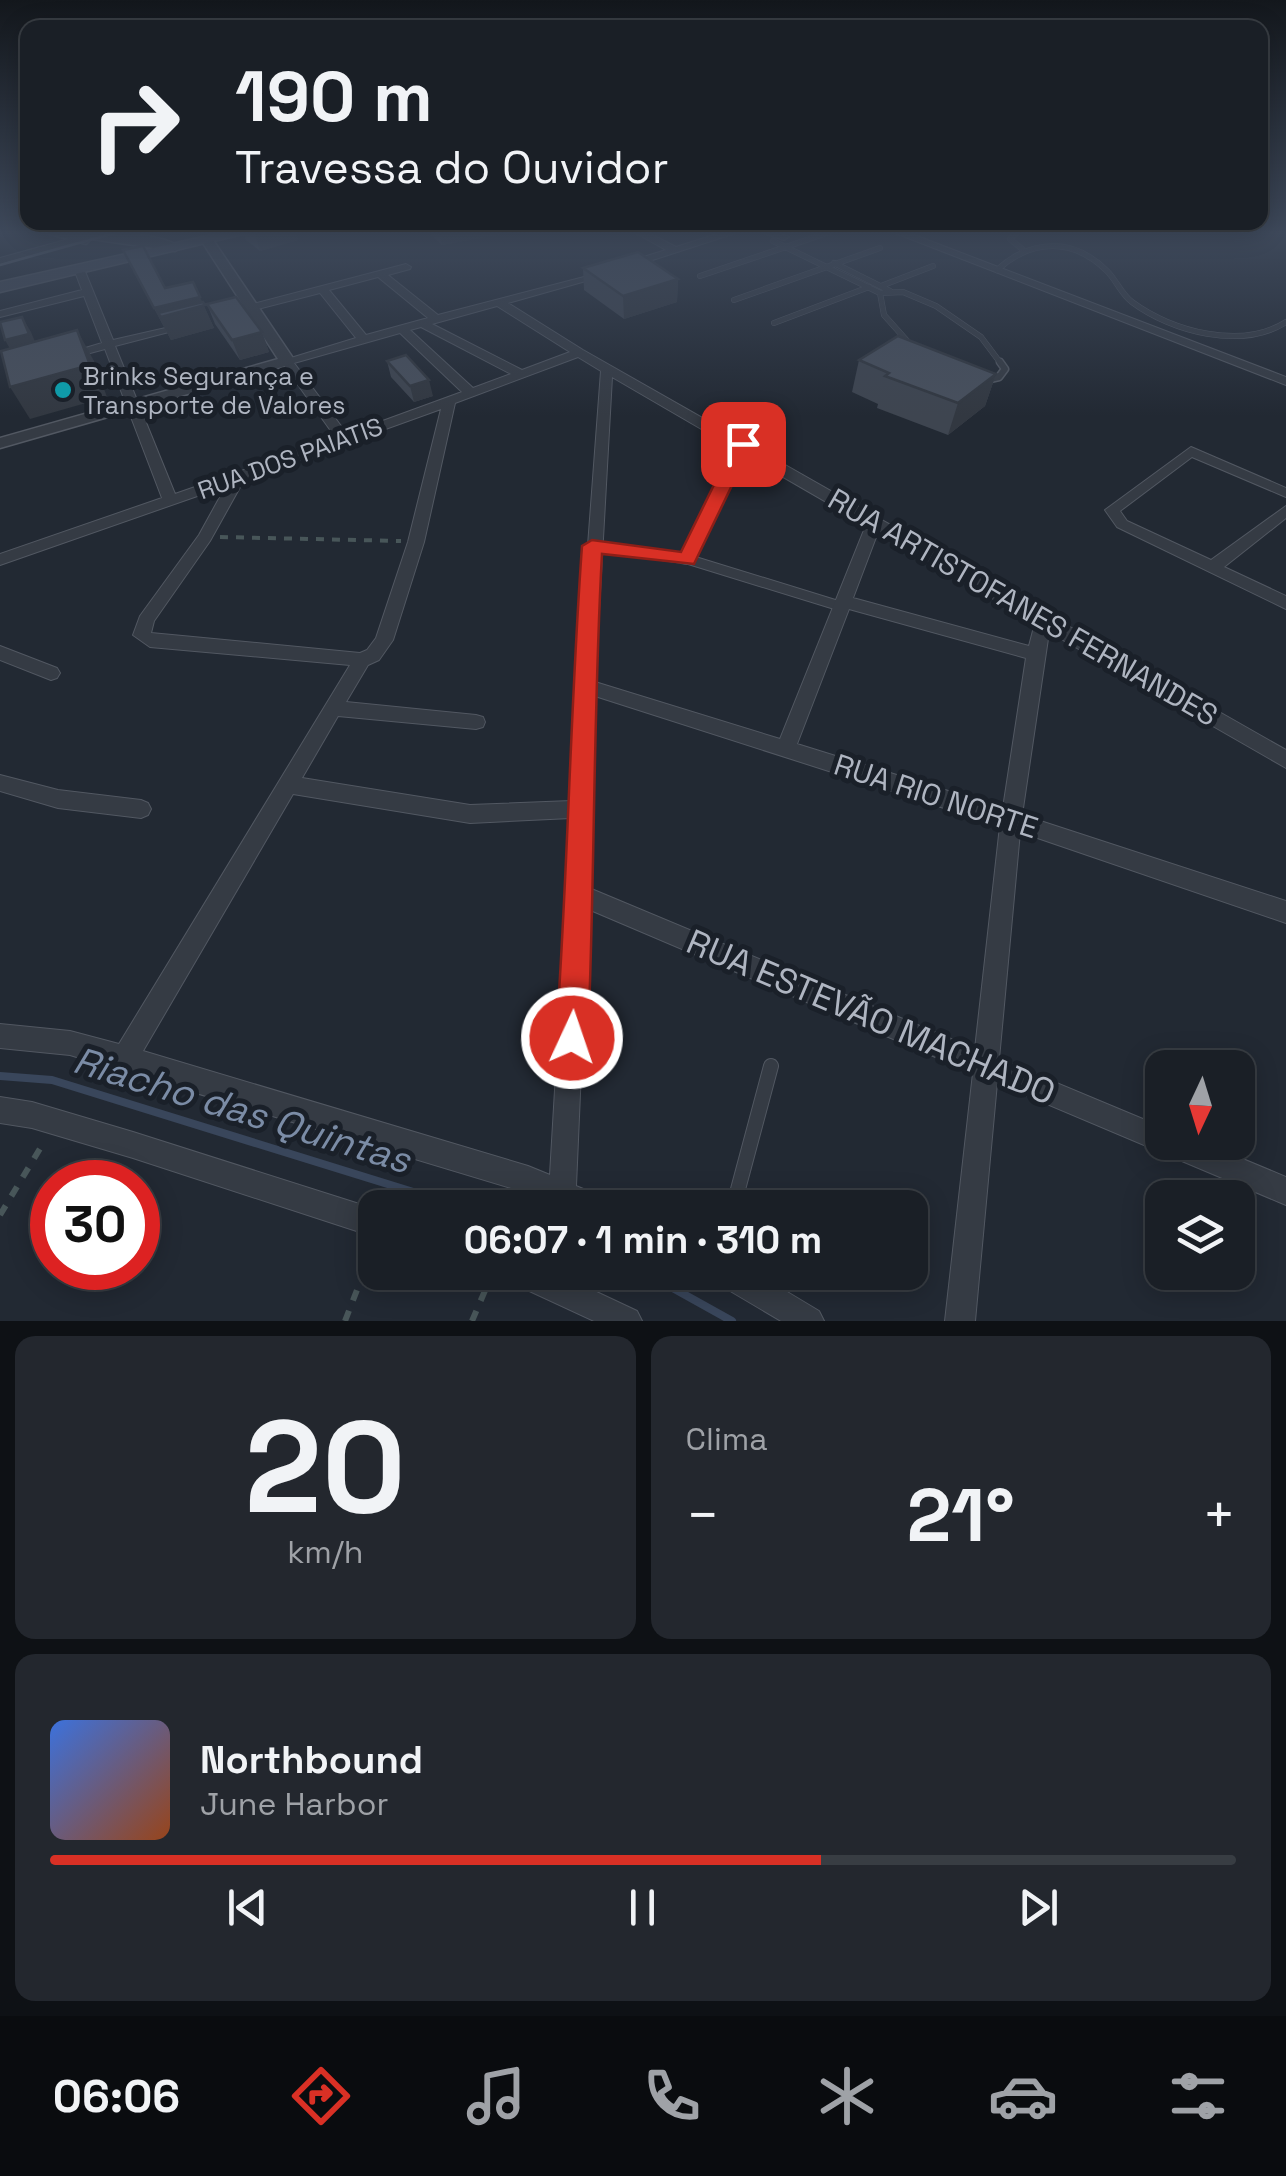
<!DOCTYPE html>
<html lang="pt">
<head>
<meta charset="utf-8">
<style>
	:root { --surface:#1a1f26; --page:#23272e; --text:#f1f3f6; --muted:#9fa2a7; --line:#383d43; --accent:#d93025 }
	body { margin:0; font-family:"Space Grotesk",sans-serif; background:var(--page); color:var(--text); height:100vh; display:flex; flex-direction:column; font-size:38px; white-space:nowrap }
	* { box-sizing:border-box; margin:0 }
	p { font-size:32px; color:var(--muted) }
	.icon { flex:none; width:55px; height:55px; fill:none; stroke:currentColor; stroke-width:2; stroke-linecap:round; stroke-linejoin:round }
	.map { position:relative; height:1321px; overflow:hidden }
	.side { display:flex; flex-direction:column; gap:15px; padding:15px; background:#0e1115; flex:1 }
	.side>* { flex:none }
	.top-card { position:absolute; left:20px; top:20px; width:1248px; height:210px; border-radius:20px; box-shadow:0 5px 25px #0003,0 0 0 2px var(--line); background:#1a1f26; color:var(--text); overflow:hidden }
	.needle { width:65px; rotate:184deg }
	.controls { position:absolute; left:1145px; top:1050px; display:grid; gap:20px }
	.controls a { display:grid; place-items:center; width:110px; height:110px; border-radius:20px; background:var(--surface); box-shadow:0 5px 25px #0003,0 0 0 2px var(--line); font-size:50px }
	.speed { position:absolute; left:30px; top:1160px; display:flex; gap:20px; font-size:50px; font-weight:700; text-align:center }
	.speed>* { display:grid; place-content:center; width:130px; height:130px; border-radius:50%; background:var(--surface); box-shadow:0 5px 25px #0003,0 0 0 2px var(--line); line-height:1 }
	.speed .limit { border:15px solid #d22; background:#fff; color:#111 }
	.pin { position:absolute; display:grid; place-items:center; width:85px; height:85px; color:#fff; margin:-42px; border-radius:20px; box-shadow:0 5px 15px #0006 }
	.me { position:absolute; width:110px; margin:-55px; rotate:3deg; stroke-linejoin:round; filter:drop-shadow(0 0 8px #0008) }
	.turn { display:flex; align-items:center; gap:35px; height:210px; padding:0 50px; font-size:45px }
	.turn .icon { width:130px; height:130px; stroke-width:2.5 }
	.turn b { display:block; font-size:70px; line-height:85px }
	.big { font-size:75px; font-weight:700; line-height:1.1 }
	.side .widget { flex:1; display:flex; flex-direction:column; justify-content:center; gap:15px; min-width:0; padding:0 35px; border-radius:20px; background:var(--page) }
	.side .dial { align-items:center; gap:0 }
	.dial b { font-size:130px; line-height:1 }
	.song { display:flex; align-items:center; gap:30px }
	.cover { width:120px; height:120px; border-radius:15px; background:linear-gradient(135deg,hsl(220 70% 55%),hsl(20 70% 35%)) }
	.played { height:10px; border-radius:5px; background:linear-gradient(90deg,var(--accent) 65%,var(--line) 65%) }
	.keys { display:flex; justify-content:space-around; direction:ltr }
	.heat { display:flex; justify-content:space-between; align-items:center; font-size:55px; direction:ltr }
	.side .tiles { flex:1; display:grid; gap:15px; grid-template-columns:1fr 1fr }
	.widget:last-child { grid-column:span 2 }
	.trip { position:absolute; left:358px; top:1190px; width:570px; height:100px; border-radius:20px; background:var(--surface); box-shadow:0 5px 25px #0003,0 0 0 2px var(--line); font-weight:700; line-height:100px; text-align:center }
	.menu { display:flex; height:160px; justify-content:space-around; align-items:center; background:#0a0c0f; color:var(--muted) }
	.menu .icon { width:70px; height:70px }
	.menu .on { color:var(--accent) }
	.menu b { font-size:45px; color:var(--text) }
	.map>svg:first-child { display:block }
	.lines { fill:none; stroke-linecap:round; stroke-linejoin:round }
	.stream { stroke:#39465b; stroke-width:8 }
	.service-far3-casing { stroke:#525862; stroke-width:6 }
	.service-far2-casing { stroke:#525862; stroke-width:9 }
	.service-far1-casing { stroke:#525862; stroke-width:11 }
	.service-casing { stroke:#525862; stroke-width:16 }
	.minor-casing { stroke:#525862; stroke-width:2 }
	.tertiary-casing { stroke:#525862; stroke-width:3 }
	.secondary-casing { stroke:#525862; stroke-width:3 }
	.path-far1 { stroke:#485659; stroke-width:4; stroke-dasharray:8 8; stroke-linecap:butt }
	.path { stroke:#485659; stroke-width:6; stroke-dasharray:11 11; stroke-linecap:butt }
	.service-far3 { stroke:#353b44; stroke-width:5 }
	.service-far2 { stroke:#353b44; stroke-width:6 }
	.service-far1 { stroke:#353b44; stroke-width:9 }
	.service { stroke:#353b44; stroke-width:14 }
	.minor { fill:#353b44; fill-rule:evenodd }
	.tertiary { fill:#353b44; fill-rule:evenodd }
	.secondary { fill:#434a57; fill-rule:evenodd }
	.tram { stroke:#5c6470; stroke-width:2.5 }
	.wall { fill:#3e4550 }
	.shaded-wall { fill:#323841 }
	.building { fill:#48505d; stroke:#323841; stroke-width:2.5 }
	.route { fill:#d93025; stroke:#8d1f18; stroke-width:2.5 }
	.culture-dot { fill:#0f9aa8; stroke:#1a2029; stroke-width:4 }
	.labels { text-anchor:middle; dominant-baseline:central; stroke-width:10; stroke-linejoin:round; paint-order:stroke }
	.far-poi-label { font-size:25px; fill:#afb5c1; stroke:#1a2029; text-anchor:start }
	.far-street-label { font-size:25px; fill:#afb5c1; stroke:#1a2029 }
	.street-label { font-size:30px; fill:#afb5c1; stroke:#1a2029 }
	.near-street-label { font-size:35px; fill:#afb5c1; stroke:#1a2029 }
	.near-water-label { font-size:38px; font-style:italic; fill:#7b8ca6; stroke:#1a2029 }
</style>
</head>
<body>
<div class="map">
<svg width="1286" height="1321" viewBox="0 0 1286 1321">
	<rect width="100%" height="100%" fill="#222933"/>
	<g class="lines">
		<path class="stream" d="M0,1076L52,1080L465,1208
			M644,1272L732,1321"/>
		<g class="service-far3-casing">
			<path id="service-far3" d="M1018,231L1010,239L1022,249
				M773,241L880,293L903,292L936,306L981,337L1002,365
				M834,263L890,291
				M997,270C1031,239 1073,237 1107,271C1117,281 1121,294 1132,302C1172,332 1242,350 1286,322
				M700,276L833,231
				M881,286L933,266
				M880,293L884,315L909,343
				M734,300L880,248
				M774,323L869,287"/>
		</g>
		<g class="service-far2-casing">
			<path id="service-far2" d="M986,380L999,377L1005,369L1000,362"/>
		</g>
		<g class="service-far1-casing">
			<path id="service-far1" d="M594,546L687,559L843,607"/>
		</g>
		<g class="service-casing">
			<path id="service" d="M733,1208L771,1066"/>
		</g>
		<g class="minor-casing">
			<path id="minor" d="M98,231H115L0,264V258Z
				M632,231H645L676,247L726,231H742L628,268L623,265L624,263L666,250Z
				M757,231H774L789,237L784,240Z
				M890,231H904L1286,377V385Z
				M406,264L411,267L410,269L388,275L438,315L607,271V275L508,303L583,350L1286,750V768L1049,632L1022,815L1286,901V923L1020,832L999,1059L1162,1127V1142H1202L1286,1177V1205L997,1083L975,1321H945L973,1073L588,909L576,1186L605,1198L609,1208H561L535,1197L531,1208H503L511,1188L70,1055L0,1048V1024L70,1031L119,1044L350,665L150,647L133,635L140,616L199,535L226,486L0,565V554L162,498L105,349L68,359L62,355L102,343L84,296L0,317V311L82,290L74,269L79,266L84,269L113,340L192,322V326L115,346L175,494L336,438L281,361L356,338L320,293L238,314L234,313V309ZM378,277L428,318L366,335L329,290ZM497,306L570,352L522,370L432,324ZM421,327L511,374L473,388L410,330ZM400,333L462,392L347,434L294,363ZM578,357L601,371L578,680L574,685L577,690L571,801L470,805L302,778L338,716L476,729L483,727L485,722L483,717L476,715L346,702L368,665L379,660L393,640L424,542L455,403ZM612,377L734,448L679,559L681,563L687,564L695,559L745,455L866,525L780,739L595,682ZM441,409L408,542L376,638L367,650L360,653L151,633L154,621L210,541L244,480ZM878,532L1035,623L1029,646L853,598ZM849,609L1026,658L1003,808L797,744ZM595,696L1000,826L975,1049L589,888ZM293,794L470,823L571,818L550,1175L528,1166L143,1051Z
				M1191,447L1286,488V497L1192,457L1120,511L1127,521L1211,560L1286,506V518L1224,567L1286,596V609L1117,527L1105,510Z
				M0,646L57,668L60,673L57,678L51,680L0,660Z
				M0,775L58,790L141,800L148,803L151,809L148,815L141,818L58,808L0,791Z
				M0,1097L32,1102L133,1132L375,1209V1237L133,1158L32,1128L0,1123Z
				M506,1272H554L637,1311L642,1321H594L510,1282Z
				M711,1272H754L819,1311L824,1321H781L715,1282Z"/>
		</g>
		<g class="tertiary-casing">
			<path id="tertiary" d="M39,231C75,231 149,228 181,247L175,251L91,239L86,244Z
				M203,237H211L295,361L292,364L0,448V438L278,359L201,240Z"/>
		</g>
		<g class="secondary-casing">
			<path id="secondary" d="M230,231H256L0,292V282Z"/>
		</g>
		<path class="path-far1" d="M220,537L401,541"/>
		<path class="path" d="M0,1215L44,1142
			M345,1321L374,1246
			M472,1321L493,1272"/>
		<use href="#service-far3" class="service-far3"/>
		<use href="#service-far2" class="service-far2"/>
		<use href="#service-far1" class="service-far1"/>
		<use href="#service" class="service"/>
		<use href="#minor" class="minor"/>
		<use href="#tertiary" class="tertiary"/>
		<use href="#secondary" class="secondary"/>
		<path class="tram" d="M0,265L122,231"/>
	</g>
	<path class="wall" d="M243,231H295L298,240L260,251L246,240Z
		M427,231H518L442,245Z
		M123,250L165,288L202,302L214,328L171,340Z
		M583,268L678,279L677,302L624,319L584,290Z
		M207,304L262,332L269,352L240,360L215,324Z
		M859,360L996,374L985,406L948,435L877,408L878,404L852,392Z
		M387,361L433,396L414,402L391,377Z"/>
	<path class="shaded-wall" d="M254,231H295L298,240L260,251Z
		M439,231H518L442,245Z
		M678,279L677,302L624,319L623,296Z
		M200,297L214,328L171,340L154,308Z
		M22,317L31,332L38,349L14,356L5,340Z
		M77,330L94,361L107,397L30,419L10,387Z
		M262,332L269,352L240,360L232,340Z
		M996,374L985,406L948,435L958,403Z
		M429,380L433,396L414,402L410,386Z"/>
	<path class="building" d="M143,246L165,288L193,282L200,297L154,308L123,250Z
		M638,252L678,279L623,296L583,268Z
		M236,297L262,332L232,340L207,304Z
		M203,302L205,305L161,317L158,313Z
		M22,317L29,334L5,340L0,322Z
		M77,330L90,365L10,387L1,351Z
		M898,336L996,374L958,403L885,376L889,373L859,360Z
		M406,355L429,380L410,386L387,361Z"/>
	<linearGradient id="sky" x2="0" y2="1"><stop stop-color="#13171c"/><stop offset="0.56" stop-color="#3e495b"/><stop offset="1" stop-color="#3e495b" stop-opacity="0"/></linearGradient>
	<rect width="1286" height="416" fill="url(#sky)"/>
	<path class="route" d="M743,439L752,444L694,564L602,554C593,715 595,876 588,1038L583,1049L572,1053L561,1049L556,1038C568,874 570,710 582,546L592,540L681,552L734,444Z"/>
	<circle class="culture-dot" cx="63" cy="390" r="10"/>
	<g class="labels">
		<g class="far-poi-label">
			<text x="83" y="376">Brinks Segurança e<tspan x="83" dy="29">Transporte de Valores</tspan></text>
		</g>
		<g class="far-street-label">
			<text transform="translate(290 458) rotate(-20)">RUA DOS PAIATIS</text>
		</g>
		<g class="street-label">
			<text transform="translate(1023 607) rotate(30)">RUA ARTISTOFANES FERNANDES</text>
			<text transform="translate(936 796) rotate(18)">RUA RIO NORTE</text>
		</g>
		<g class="near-street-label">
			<text transform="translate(871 1017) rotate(23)">RUA ESTEVÃO MACHADO</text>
		</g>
		<g class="near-water-label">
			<text transform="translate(242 1110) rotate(17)">Riacho das Quintas</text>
		</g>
	</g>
</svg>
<div class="controls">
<a><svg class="needle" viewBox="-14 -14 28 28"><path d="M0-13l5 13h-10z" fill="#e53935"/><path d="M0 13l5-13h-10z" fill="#9fa2a7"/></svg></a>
<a><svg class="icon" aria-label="layers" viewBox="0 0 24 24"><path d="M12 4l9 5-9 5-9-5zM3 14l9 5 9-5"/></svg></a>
</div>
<div class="speed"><div class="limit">30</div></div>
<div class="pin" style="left:743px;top:444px;background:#d93025"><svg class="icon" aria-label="arrive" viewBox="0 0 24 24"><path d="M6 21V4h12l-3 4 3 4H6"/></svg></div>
<svg class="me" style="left:572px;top:1038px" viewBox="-20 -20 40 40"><circle r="17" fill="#d93025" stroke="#fff" stroke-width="3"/><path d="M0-11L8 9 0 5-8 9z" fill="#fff"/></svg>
<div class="trip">06:07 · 1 min · 310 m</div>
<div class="top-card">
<div class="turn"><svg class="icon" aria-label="right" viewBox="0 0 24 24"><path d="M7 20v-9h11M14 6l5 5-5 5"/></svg><div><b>190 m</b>Travessa do Ouvidor</div></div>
</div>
</div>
<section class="side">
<div class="tiles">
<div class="widget dial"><b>20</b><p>km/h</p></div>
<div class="widget"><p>Clima</p>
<div class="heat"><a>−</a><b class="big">21°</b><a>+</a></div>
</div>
<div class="widget">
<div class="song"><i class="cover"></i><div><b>Northbound</b><p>June Harbor</p></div></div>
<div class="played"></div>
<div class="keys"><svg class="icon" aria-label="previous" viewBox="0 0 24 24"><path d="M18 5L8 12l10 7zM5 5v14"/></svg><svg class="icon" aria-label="pause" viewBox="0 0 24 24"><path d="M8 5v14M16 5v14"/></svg><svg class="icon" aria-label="next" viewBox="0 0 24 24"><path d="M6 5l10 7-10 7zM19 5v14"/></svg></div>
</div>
</div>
</section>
<nav class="menu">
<b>06:06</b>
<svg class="icon on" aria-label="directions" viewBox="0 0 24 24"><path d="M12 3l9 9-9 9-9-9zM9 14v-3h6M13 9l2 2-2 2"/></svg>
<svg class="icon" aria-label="music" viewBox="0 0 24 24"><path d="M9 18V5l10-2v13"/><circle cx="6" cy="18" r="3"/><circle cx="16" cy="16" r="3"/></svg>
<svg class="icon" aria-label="phone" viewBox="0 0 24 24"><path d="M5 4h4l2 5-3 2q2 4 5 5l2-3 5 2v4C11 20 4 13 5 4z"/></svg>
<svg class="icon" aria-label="climate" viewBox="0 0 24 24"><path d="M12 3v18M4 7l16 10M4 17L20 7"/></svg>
<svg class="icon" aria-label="car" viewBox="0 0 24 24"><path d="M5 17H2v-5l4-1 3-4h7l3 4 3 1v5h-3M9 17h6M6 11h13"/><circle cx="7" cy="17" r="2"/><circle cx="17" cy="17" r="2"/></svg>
<svg class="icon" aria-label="filters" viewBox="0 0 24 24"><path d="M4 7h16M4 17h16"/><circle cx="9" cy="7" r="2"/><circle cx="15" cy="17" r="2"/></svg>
</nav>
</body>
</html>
